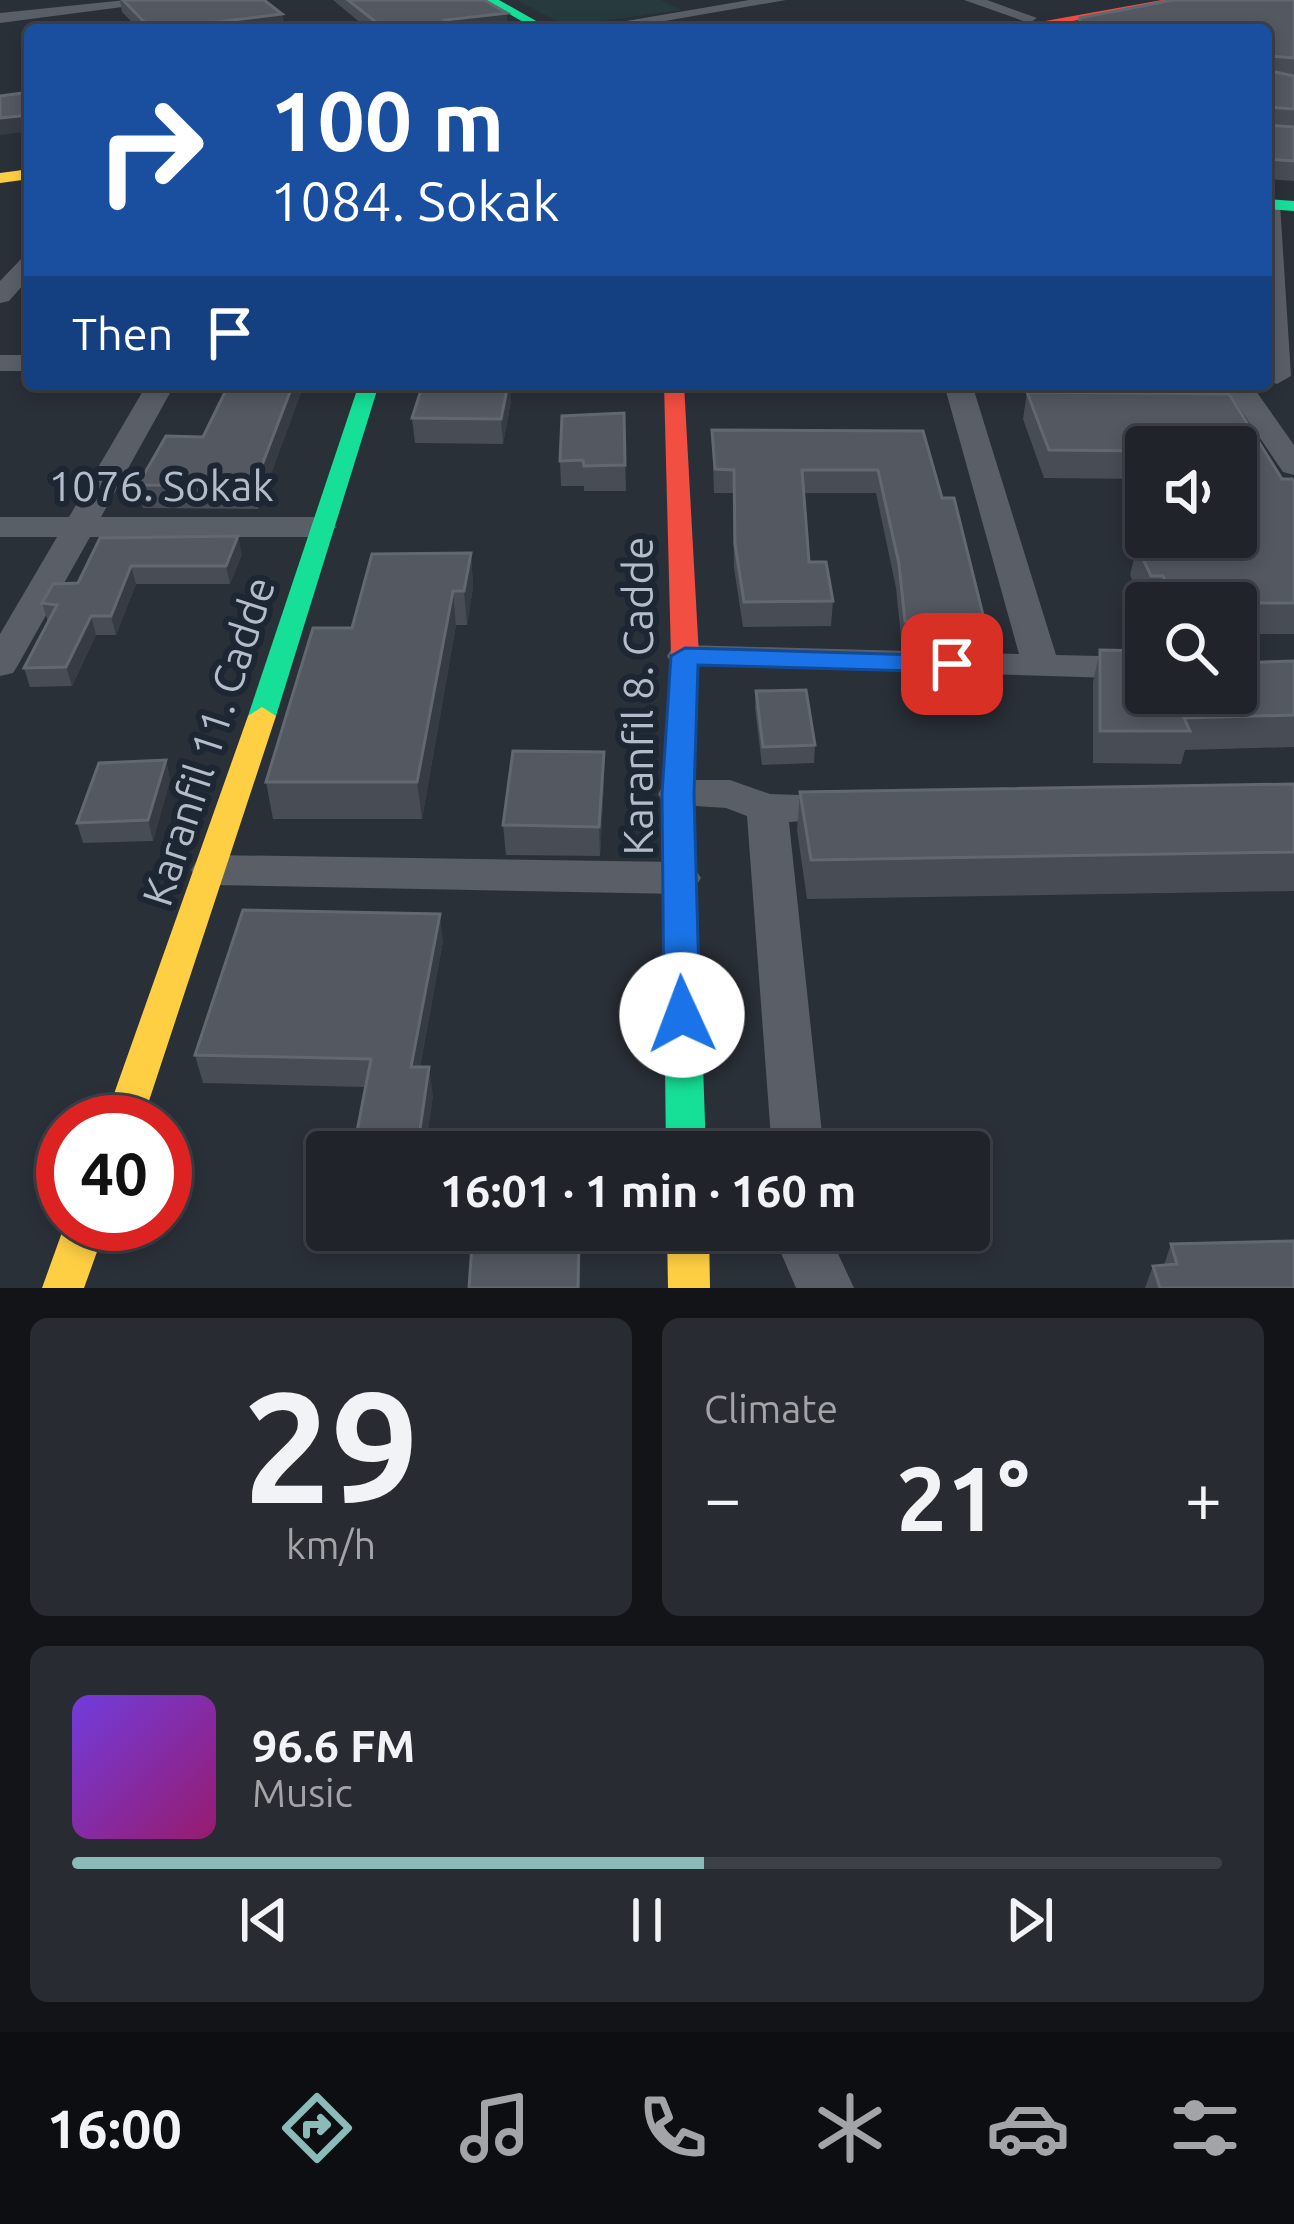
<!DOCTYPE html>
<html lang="en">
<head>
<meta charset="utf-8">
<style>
	:root { --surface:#20242a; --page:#282c32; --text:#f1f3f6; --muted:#a2a4a8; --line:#3d4147; --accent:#8bbbb9 }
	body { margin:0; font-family:Ubuntu,sans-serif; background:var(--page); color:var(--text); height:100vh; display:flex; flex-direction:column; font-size:45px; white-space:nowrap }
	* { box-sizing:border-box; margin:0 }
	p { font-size:39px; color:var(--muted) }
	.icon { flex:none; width:66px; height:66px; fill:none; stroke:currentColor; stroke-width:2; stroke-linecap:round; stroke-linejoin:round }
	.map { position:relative; height:1288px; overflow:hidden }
	.side { display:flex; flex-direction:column; gap:30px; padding:30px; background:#121417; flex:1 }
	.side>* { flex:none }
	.guide { position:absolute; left:24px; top:24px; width:1248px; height:366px; border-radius:12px; box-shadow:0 6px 18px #0003,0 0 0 3px var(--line); background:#1a4fa0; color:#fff; overflow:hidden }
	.fabs { position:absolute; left:1125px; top:426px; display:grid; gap:24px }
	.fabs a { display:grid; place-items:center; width:132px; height:132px; border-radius:12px; background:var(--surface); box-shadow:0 6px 18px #0003,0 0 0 3px var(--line); font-size:60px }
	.speed { position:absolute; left:36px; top:1095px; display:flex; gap:24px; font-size:60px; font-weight:700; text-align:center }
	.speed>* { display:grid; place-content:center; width:156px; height:156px; border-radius:50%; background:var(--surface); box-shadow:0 6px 18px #0003,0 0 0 3px var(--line); line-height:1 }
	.speed .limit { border:18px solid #d22; background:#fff; color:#111 }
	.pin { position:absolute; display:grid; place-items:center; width:102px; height:102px; color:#fff; margin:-51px; border-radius:24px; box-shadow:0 6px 18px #0006 }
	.me { position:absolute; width:132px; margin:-66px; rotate:358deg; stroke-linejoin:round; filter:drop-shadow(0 0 9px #0008) }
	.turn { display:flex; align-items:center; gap:42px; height:252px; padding:0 48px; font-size:54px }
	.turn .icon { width:156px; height:156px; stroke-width:2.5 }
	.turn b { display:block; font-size:84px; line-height:102px }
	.then { display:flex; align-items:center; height:114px; padding:0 48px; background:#0003; gap:24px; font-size:45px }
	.big { font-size:90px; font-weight:600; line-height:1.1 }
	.side .widget { flex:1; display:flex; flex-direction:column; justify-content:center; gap:18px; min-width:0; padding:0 42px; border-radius:18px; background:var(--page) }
	.side .dial { align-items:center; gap:0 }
	.dial b { font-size:156px; line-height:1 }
	.song { display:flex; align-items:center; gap:36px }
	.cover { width:144px; height:144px; border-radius:18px; background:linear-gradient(135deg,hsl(260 70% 55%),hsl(320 70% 35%)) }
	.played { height:12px; border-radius:6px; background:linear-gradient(90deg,var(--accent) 55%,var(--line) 55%) }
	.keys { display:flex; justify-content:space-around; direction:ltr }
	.heat { display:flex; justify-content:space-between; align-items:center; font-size:66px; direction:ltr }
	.side .tiles { flex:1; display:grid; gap:30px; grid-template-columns:1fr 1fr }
	.widget:last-child { grid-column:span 2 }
	.trip { position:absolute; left:306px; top:1131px; width:684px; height:120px; border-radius:12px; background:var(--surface); box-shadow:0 6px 18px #0003,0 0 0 3px var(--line); font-weight:600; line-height:120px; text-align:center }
	.menu { display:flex; height:192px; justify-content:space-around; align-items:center; background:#0d0e11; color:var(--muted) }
	.menu .icon { width:84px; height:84px }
	.menu .selected { color:var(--accent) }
	.menu b { font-size:54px; color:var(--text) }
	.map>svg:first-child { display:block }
	.green { fill:#273a3e }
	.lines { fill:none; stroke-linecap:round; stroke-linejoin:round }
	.street { fill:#5a5e66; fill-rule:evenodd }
	.fast { fill:#16e098; fill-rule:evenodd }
	.slow { fill:#ffcf43; fill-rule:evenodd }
	.jam { fill:#f24e42; fill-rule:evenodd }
	.wall { fill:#474c55 }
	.shaded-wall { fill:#373c44 }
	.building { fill:#535861; stroke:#626872; stroke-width:3 }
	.route { fill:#1a73e8; stroke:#114b97; stroke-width:3 }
	.labels { text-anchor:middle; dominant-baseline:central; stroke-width:12; stroke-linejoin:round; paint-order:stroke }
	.street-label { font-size:42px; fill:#b4bcc9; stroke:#1d2633 }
</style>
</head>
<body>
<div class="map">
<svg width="1294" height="1288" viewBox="0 0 1294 1288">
	<rect width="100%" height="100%" fill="#2a3038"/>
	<path class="green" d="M517,0H661L681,10L565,26Z"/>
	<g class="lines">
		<path class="street" d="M126,0H176L0,23V13Z
			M749,0H786L613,30H574Z
			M964,0H987L1037,18L1029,23Z
			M1266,198L1280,204L1291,376L1277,384L1266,380Z
			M30,256V277L9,301L0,303V281L22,258Z
			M0,355H30V371H0Z
			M147,384H175L101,517H321L337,527L321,537H90L18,665L13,673L0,676V634L57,537H0V517H69Z
			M944,384H972L1056,655L1146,657V679L672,664L667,656L672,648L685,645L1019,654Z
			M1223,384H1251L1294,445V475L1283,472Z
			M678,780H730L770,794L860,797L866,807L860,817L789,822L824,1152H772L747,816L726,808L664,804L658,794L664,784Z
			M213,855L679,862L694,867L701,878L694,889L679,894L213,885L198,881L191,870L198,859Z
			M777,1230H833L834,1245L854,1288H796L778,1246Z"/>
		<path class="fast" d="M485,0H499L552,30H537Z
			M1266,199L1294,201V211L1266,209Z
			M359,384H379L276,716L262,725L252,722L248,716Z
			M682,963L694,967L700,976L706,1152H666L664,976L670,967Z"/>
		<path class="slow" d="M30,169V179L0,183V173Z
			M262,707L276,716L142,1122H104L248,716Z
			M65,1224H107L84,1288H42Z
			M667,1230H709L710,1288H668Z"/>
		<path class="jam" d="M1162,0H1189L1023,30H995Z
			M664,384H684L699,656L693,794L700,976L694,985L682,989L670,985L664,976L663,794L671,656Z"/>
	</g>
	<path class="wall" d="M120,0H264L282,14L284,30H140L122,12Z
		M333,0H484L507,27L484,30H369Z
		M1294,0V181L1266,179V30Z
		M302,390L258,509L143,508L138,485L203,437Z
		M1027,392L1229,394L1282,479H1292L1294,482V634H1252L1248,627H1236V603H1146V606H1144L1130,575L1137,546H1211L1207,537H1236V447H1146V479L1044,478L1023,419Z
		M511,401L503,444L415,443L412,418Z
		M624,413L626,491H584V486H561L560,461Z
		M712,430L923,431L942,498L985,623L981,645L997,665L991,699L910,697L907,676L911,647L902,646L896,588L876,493H803L809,562L833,601L831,626L743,627L734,568L733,493H714Z
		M100,538L242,554L230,584H136L116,635H96L72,686L30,687L24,668L48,622L42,603L78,583Z
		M471,553L473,587L467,625H456L422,819H273L266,782L352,628Z
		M1100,650L1146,693L1294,661V747L1185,750L1181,764L1093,763V682Z
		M756,691L815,745L814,763L762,765L755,708Z
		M604,752V781L600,856L506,855L503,825Z
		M166,760L170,780L153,841L83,843L77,823Z
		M1294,784V891L807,899L797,830L800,792Z
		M443,941L420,1067L433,1095L425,1150L353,1152L365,1087L203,1083L195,1055Z
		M343,1230H413L411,1246H346Z
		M1171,1244L1294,1288H1145L1153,1266L1164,1265Z"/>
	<path class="shaded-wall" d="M507,13V27L484,30H445V20Z
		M282,14V30H155Z
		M30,115V131L0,135V118Z
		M293,384H301L302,390L258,509L254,486Z
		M508,384H510L511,401L503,444L501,419Z
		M238,536L242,554L230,584L226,566Z
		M471,553L473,587L467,625L464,591Z
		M131,566L136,584L116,635L111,616Z
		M453,591L456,625L422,819L417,782Z
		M91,616L96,635L72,686L66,667Z
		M604,752V781L600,856L599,827Z
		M166,760L170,780L153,841L148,820Z
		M440,914L443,941L415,1095L411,1067Z
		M429,1067L433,1095L425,1152H417Z
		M579,1230H581L580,1288H578Z"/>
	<path class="building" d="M123,0H264L282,14L152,30Z
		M348,0H484L507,13L445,20L457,30H393L389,27H382Z
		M1173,0H1294V58L1270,56L1266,68V30H1078L1080,18Z
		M638,21L655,30H597L593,28Z
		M1266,70L1294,76V109L1267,107V125L1294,127V161L1266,159Z
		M30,92V115L0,118V96Z
		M229,384H293L254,486L138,485L166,436L203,437Z
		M423,384H508L501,419L412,418Z
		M1027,392L1229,394L1282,479H1292L1294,482V603H1260L1256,596H1173L1163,576H1151L1137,546H1235L1230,537H1236V447H1146V451L1049,450Z
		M624,413L625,465L584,466L583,460L560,461L562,416Z
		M712,430L923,431L942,498H954L985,623L905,621L899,564L878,470H802L809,562H826L833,601L744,602L735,544L734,470L715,469Z
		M238,536L226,566H131L111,616H91L66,667L24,668L57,605L42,603L53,584L78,583L100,538Z
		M471,553L464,591H453L417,782H266L313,628H352L372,554Z
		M911,642L993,645L997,665L914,663Z
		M1100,650L1146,651V693H1236V663L1294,661V715L1184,718L1190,731H1100Z
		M806,690L815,745L763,747L756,691Z
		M513,751L604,752L599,827L503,825Z
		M166,760L148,820L77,823L99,763Z
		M1294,784V852L811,860L800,792Z
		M243,910L440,914L411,1067H429L417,1150H610L609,1152H353L371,1059L195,1055Z
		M473,1230H579L578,1288H469Z
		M1294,1241V1288H1160L1153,1266L1177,1264L1171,1244Z"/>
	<path class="route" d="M685,648L952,656L966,664L952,672L698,665L694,794L700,1015L695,1025L682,1030L669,1025L664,1015L662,794L671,656Z"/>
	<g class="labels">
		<g class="street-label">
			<text x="161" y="485">1076. Sokak</text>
			<text transform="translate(637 696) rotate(-90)">Karanfil 8. Cadde</text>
			<text transform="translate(208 741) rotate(-72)">Karanfil 11. Cadde</text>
		</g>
	</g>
</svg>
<div class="fabs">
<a><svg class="icon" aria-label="sound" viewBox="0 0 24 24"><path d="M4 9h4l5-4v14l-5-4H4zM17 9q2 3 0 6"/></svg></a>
<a><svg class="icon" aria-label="search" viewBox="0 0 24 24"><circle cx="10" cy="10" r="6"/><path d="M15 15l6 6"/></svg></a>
</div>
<div class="speed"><div class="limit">40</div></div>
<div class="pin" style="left:952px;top:664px;background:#d93025"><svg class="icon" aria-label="arrive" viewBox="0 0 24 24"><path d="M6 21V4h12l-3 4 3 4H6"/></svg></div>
<svg class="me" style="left:682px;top:1015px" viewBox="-20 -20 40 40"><circle r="19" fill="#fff"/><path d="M0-13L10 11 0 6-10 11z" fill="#1a73e8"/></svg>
<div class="trip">16:01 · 1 min · 160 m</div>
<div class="guide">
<div class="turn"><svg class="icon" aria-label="right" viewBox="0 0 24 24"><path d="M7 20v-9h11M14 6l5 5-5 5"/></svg><div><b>100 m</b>1084. Sokak</div></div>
<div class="then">Then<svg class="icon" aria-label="arrive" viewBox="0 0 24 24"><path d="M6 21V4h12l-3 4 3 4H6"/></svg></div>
</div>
</div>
<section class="side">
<div class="tiles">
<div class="widget dial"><b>29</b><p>km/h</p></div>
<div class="widget"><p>Climate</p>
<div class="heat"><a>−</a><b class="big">21°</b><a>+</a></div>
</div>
<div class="widget">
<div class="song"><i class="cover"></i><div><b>96.6 FM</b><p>Music</p></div></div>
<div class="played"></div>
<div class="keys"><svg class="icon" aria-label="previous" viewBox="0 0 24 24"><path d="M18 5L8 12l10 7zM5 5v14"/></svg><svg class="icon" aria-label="pause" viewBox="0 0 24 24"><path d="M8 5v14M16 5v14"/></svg><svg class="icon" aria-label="next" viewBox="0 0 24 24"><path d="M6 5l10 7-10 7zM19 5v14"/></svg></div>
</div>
</div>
</section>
<nav class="menu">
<b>16:00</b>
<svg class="icon selected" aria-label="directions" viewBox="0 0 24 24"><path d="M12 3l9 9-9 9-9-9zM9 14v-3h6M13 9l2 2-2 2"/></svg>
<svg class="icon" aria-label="music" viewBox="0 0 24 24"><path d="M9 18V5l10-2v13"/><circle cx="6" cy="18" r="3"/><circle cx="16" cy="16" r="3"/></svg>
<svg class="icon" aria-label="phone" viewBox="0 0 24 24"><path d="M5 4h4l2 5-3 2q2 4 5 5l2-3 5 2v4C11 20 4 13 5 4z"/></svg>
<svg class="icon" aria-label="climate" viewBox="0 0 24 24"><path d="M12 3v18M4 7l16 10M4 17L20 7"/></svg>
<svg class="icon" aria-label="car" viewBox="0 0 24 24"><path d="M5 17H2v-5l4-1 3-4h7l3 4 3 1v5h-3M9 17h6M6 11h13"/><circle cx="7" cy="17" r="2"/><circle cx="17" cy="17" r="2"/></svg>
<svg class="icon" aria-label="filters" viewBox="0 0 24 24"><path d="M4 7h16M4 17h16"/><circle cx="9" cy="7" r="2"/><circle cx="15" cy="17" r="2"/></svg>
</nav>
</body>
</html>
